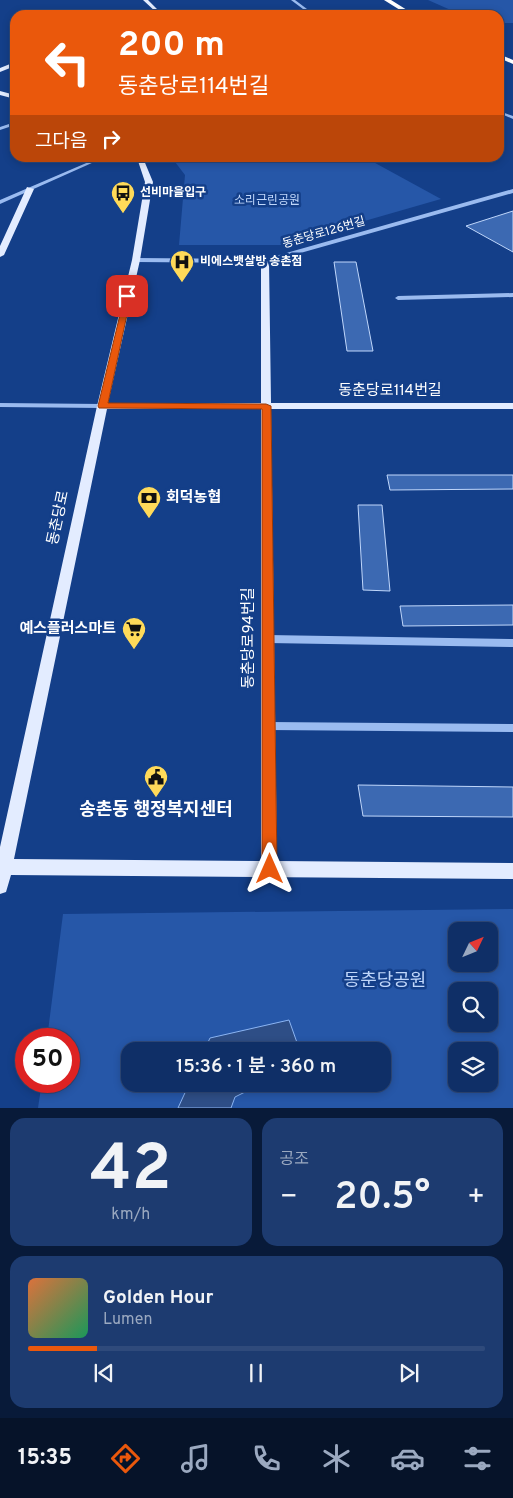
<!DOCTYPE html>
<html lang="ko">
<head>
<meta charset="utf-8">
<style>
	:root { --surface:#0f2f67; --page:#1d3b70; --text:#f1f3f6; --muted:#9ba9c0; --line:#2f4a7b; --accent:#ea580c }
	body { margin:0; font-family:Overpass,"Noto Sans KR",sans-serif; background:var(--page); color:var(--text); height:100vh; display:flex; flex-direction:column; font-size:19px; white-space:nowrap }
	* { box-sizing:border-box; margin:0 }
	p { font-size:16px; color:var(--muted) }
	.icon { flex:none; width:28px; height:28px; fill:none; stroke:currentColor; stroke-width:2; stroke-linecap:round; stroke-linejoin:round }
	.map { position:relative; height:1108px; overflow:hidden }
	.side { display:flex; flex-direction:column; gap:10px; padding:10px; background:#081a39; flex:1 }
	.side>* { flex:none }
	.hud { position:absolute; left:10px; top:10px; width:494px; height:152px; border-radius:15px; box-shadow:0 2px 8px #0003,0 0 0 1px var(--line); background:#ea580c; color:#fff; overflow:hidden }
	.needle { width:32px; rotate:47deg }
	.fabs { position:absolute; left:448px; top:922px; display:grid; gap:10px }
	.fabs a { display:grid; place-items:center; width:50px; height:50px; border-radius:10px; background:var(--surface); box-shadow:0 2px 8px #0003,0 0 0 1px var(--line); font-size:25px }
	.speed { position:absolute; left:15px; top:1028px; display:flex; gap:10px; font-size:25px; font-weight:700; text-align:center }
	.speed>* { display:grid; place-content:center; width:65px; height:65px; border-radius:50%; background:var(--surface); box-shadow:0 2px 8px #0003,0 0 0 1px var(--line); line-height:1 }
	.speed .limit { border:8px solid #d22; background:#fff; color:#111 }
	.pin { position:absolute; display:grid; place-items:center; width:42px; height:42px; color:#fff; margin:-21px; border-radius:10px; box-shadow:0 2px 8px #0006 }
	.me { position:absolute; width:55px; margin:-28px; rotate:0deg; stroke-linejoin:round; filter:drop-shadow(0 0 4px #0008) }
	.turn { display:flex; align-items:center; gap:18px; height:105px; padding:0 25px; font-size:22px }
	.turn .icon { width:65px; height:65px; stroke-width:2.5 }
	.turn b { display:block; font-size:35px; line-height:42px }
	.then { display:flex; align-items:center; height:48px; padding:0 25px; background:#0003; gap:10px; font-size:19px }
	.big { font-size:38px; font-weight:600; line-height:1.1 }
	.side .tile { flex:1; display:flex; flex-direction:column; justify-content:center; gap:8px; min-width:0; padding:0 18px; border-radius:15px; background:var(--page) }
	.side .dial { align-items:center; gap:0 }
	.dial b { font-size:65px; line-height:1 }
	.song { display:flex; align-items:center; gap:15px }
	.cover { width:60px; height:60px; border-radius:8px; background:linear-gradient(135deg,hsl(20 70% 55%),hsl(150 70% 35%)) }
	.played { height:5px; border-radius:2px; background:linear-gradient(90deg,var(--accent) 15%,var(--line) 15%) }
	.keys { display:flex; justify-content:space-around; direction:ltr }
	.heat { display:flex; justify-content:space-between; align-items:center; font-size:28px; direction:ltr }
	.side .tiles { flex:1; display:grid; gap:10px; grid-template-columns:1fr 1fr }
	.tile:last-child { grid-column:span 2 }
	.trip { position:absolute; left:121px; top:1042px; width:270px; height:50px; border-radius:15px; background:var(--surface); box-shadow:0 2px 8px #0003,0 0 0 1px var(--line); font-weight:600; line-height:50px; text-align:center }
	.tab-bar { display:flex; height:80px; justify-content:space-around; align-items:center; background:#061329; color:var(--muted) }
	.tab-bar .icon { width:35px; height:35px }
	.tab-bar .active { color:var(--accent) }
	.tab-bar b { font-size:22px; color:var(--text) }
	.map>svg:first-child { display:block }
	.green { fill:#2657a8; fill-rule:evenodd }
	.water { fill:#2e4e86; stroke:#8cb5f3 }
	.building { fill:#3c69b2; stroke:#c0d7fb }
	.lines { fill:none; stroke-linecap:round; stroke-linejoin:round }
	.minor { fill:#9abbf0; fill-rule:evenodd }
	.major { fill:#e3ecff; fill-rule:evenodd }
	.highway { fill:#fff; fill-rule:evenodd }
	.route { fill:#ea580c; stroke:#983908 }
	.labels { text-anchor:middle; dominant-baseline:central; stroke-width:5; stroke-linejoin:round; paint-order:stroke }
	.far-poi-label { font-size:12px; font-weight:bold; fill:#fff; stroke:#143f89; text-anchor:start }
	.far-park-label { font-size:12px; fill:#c0d7fb; stroke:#143f89 }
	.far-street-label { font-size:12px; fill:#fff; stroke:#143f89 }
	.street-label { font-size:15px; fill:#fff; stroke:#143f89 }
	.poi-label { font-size:15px; font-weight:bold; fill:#fff; stroke:#143f89; text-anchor:start }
	.near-poi-label { font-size:18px; font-weight:bold; fill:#fff; stroke:#143f89 }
	.near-park-label { font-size:18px; fill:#c0d7fb; stroke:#143f89 }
</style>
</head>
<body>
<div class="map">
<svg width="513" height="1108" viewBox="0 0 513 1108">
	<rect width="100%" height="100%" fill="#143f89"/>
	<path class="green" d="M428,0H513V23H499V15H462Z
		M172,158H366L441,199L281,245H179L185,175Z
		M513,909V1108H38L42,1081H69V1039H47L63,914ZM456,931H489V964H456ZM456,991H489V1024H456ZM130,1051H382V1084H130ZM456,1051H489V1084H456Z"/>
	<path class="water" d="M289,1020L300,1051H204L210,1038Z
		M189,1084H261L235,1097L231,1108H178Z"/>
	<path class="building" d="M513,211V252L466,226Z
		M334,262H356L373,351H347Z
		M387,475H513V489L390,490Z
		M358,505H382L390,591L363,590Z
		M513,605V625L403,626L400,606Z
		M358,785L513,787V817L363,816Z"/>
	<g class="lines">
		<path class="minor" d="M291,0H295L315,15H311Z
			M160,12L167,14L168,15L159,14Z
			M499,111L513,116V119L499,113Z
			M15,122V125L0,130V127Z
			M98,158H103L0,204V200Z
			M513,189V193L265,263L136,262L133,260L136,258L265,259Z
			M513,293V297L398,300L395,298L398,296Z
			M0,403L102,404L106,406L102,408L0,407Z
			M268,635L513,639V647L268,643L265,642L263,639L265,636Z
			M269,722L513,724V732L269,730L265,729L264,726L265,723Z"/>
		<path class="major" d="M143,0H148L162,14L153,15L157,13Z
			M15,62V66L0,72V68Z
			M0,91L15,95V99L0,95Z
			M137,158H143L153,182L140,260L108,403H261V261L265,258L269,261L271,403H513V409H271L277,861L513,863V879L11,875L6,892L0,894V847L97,406L132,260L145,182ZM107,409H261V861L14,859Z
			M27,187L34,189L4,255L0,257V246Z"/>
		<path class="highway" d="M384,0H391L415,15H408Z
			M499,54L513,60V64L499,58Z"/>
	</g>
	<path class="route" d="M125,294L131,296L108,403L266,404L271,406L277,869L275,874L270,876L264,874L262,869V409L99,408L98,406Z"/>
	<defs>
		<g id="bus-pin" transform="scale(1.25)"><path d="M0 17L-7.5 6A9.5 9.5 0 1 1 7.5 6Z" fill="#ffda59" stroke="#143f89"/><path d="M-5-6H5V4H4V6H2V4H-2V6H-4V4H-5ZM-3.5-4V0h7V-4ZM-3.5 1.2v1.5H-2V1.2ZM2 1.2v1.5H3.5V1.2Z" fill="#111"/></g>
		<g id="hospital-pin" transform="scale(1.25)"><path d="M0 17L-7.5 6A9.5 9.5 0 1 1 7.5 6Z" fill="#ffda59" stroke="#143f89"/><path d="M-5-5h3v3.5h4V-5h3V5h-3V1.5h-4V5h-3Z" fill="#111"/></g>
		<g id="bank-pin" transform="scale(1.25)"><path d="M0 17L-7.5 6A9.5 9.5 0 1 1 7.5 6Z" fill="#ffda59" stroke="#143f89"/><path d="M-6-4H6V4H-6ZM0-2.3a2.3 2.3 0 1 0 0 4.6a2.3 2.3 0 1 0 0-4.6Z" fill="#111"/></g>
		<g id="supermarket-pin" transform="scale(1.25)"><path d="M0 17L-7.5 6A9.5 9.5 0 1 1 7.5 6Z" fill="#ffda59" stroke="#143f89"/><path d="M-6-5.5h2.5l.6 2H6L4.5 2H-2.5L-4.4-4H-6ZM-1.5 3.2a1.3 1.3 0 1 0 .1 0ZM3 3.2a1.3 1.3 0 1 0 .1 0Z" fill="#111"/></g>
		<g id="civic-pin" transform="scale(1.25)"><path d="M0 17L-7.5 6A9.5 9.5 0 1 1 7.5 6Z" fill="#ffda59" stroke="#143f89"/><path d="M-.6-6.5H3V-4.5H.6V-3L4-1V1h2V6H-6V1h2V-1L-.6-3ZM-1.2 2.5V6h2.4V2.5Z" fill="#111"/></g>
	</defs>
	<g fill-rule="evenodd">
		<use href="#bus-pin" x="123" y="193"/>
		<use href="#hospital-pin" x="182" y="262"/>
		<use href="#bank-pin" x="149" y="498"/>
		<use href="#supermarket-pin" x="134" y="629"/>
		<use href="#civic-pin" x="156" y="777"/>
	</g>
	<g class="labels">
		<g class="far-poi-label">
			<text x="140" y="193">선비마을입구</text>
			<text x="200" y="262">비에스뱃살방 송촌점</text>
		</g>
		<g class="far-park-label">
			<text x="267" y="201">소리근린공원</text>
		</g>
		<g class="far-street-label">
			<text transform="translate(324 233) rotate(-16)">동춘당로126번길</text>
		</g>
		<g class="street-label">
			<text x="390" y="391">동춘당로114번길</text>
			<text transform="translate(59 518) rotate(-78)">동춘당로</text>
			<text transform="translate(249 638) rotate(-90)">동춘당로94번길</text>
		</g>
		<g class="poi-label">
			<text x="166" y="498">회덕농협</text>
			<text x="116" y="629" text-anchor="end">예스플러스마트</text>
		</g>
		<g class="near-poi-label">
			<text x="156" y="810">송촌동 행정복지센터</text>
		</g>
		<g class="near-park-label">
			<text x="385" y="981">동춘당공원</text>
		</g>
	</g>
</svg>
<div class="fabs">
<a><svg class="needle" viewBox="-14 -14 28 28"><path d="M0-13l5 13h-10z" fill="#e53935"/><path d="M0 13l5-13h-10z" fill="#9ba9c0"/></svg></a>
<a><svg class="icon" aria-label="search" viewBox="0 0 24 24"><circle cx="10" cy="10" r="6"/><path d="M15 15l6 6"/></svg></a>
<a><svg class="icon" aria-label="layers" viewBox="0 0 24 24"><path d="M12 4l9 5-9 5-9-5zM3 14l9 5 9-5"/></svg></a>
</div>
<div class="speed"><div class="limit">50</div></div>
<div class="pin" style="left:127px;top:296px;background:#d93025"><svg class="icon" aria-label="arrive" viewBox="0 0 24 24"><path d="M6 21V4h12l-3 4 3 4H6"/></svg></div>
<svg class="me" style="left:270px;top:869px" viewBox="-20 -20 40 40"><path d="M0-17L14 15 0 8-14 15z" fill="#ea580c" stroke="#fff" stroke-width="4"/></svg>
<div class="trip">15:36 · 1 분 · 360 m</div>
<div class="hud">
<div class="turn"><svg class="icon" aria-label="left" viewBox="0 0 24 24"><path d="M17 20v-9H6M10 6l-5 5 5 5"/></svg><div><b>200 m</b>동춘당로114번길</div></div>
<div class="then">그다음<svg class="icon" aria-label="right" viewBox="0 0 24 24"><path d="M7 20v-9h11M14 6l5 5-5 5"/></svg></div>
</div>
</div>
<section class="side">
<div class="tiles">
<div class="tile dial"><b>42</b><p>km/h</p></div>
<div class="tile"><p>공조</p>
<div class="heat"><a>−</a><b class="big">20.5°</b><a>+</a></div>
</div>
<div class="tile">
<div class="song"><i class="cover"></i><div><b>Golden Hour</b><p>Lumen</p></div></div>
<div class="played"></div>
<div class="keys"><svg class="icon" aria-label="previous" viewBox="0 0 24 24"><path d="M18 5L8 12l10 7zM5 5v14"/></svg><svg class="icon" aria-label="pause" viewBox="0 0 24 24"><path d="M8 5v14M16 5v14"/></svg><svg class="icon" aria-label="next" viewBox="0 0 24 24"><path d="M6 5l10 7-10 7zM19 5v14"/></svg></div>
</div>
</div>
</section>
<nav class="tab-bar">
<b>15:35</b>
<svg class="icon active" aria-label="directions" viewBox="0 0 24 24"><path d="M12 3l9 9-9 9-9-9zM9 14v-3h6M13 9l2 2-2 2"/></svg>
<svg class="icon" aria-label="music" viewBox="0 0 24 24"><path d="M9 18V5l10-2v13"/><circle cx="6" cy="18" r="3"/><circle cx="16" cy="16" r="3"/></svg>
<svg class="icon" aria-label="phone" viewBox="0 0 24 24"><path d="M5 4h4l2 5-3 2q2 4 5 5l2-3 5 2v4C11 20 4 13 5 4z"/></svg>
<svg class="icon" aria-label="climate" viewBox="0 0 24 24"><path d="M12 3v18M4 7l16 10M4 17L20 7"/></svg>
<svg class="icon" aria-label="car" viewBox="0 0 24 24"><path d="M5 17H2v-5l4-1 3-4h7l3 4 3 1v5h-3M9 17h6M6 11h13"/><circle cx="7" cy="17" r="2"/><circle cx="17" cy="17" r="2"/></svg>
<svg class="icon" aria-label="filters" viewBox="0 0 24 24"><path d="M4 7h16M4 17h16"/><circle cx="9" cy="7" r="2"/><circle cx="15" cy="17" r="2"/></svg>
</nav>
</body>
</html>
